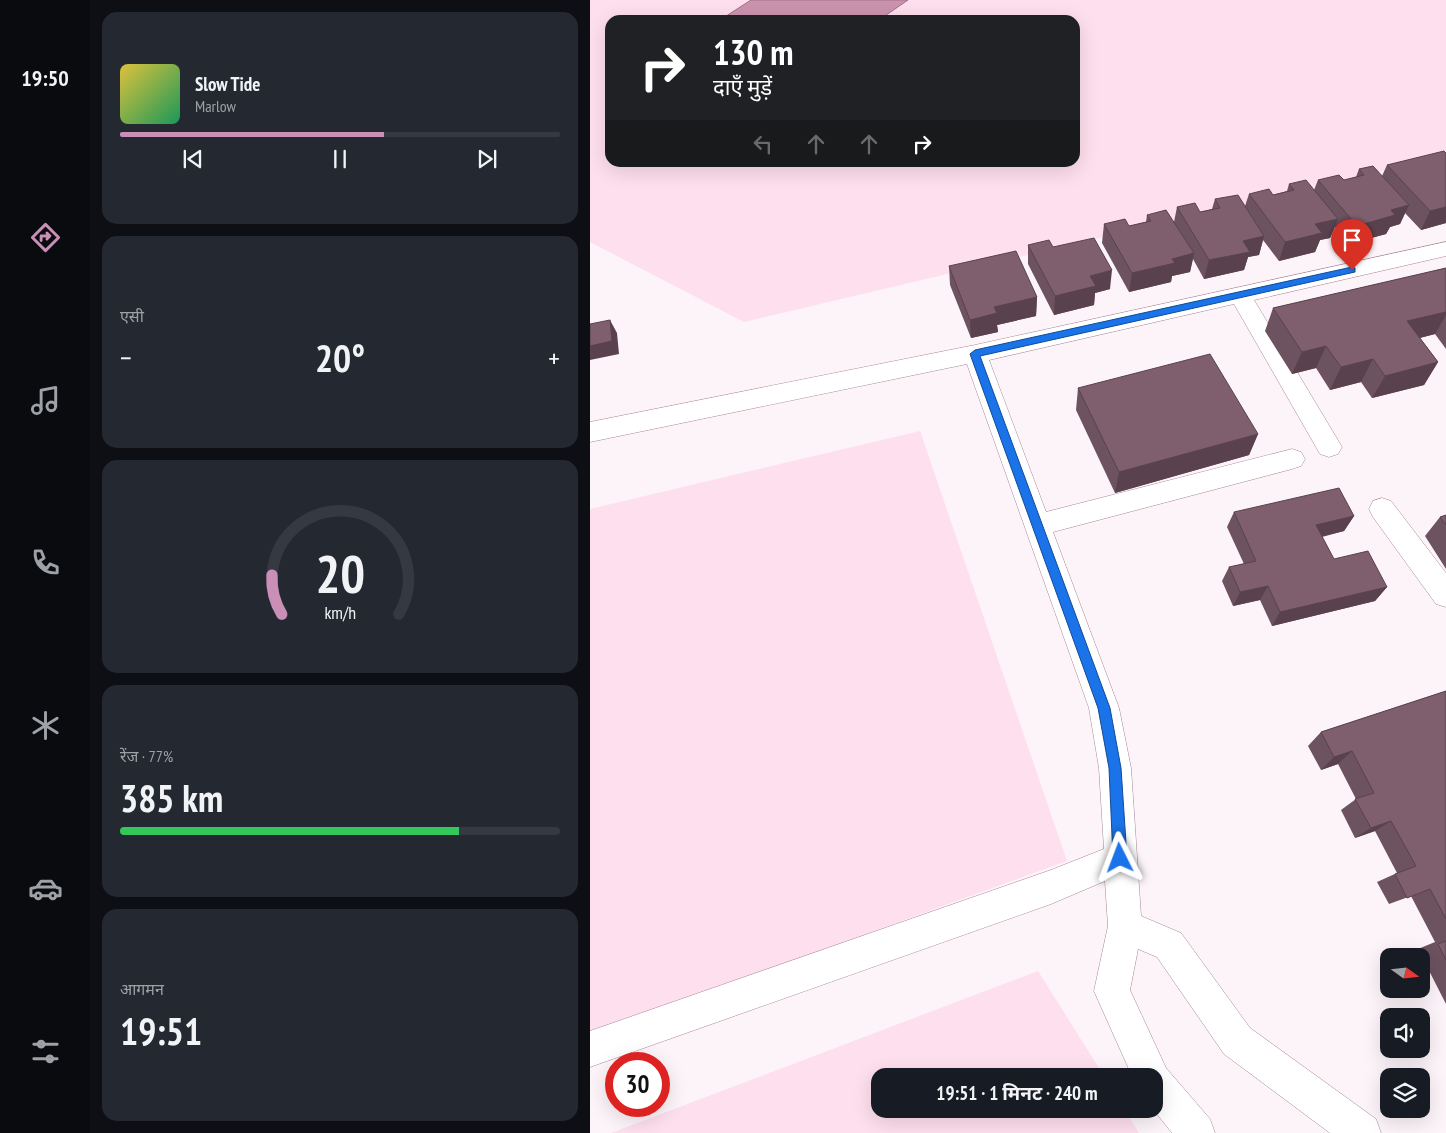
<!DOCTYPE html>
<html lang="hi">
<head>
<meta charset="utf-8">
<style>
	:root { --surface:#171b24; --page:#242831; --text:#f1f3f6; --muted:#9ea1a6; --line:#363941; --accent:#c98fb7 }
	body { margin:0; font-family:"PT Sans Narrow","Noto Sans Devanagari",sans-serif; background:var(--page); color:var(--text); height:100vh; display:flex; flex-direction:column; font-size:19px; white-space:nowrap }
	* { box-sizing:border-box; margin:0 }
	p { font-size:16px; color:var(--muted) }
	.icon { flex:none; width:28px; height:28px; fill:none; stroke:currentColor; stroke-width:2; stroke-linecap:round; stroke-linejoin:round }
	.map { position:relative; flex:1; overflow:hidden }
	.side { display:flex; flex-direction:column; gap:12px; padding:12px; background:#0d0f14; width:500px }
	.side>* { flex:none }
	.top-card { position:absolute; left:15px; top:15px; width:475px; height:152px; border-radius:15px; box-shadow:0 5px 20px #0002; background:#202124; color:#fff; overflow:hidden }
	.needle { width:32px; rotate:105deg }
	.fabs { position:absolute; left:790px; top:948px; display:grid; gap:10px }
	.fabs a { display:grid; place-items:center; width:50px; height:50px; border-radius:10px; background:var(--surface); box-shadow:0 5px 20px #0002; font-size:25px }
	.speed { position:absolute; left:15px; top:1052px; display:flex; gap:10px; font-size:25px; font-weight:700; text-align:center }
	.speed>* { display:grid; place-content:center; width:65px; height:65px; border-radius:50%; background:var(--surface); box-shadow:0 5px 20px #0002; line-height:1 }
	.speed .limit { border:8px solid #d22; background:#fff; color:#111 }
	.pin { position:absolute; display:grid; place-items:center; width:42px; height:42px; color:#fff; margin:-51px -21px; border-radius:50% 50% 50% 0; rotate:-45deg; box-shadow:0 0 5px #0007 }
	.pin .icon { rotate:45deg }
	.me { position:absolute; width:55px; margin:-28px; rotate:357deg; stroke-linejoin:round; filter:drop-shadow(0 0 4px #0008) }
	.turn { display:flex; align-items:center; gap:18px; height:105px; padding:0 25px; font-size:22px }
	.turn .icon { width:65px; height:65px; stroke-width:2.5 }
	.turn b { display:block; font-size:35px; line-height:42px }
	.lanes { display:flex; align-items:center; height:48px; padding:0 25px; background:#0003; justify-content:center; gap:25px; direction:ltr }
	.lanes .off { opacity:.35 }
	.big { font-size:38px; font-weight:700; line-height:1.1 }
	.side .tile { flex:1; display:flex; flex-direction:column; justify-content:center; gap:8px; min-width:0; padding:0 18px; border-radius:15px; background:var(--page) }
	.side .dial { align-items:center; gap:0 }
	.dial svg { height:130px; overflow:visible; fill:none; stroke:var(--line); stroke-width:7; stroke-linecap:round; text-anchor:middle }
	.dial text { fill:var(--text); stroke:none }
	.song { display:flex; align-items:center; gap:15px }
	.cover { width:60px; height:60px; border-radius:8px; background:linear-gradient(135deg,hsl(50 70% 55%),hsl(150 70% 35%)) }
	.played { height:5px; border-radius:2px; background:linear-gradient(90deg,var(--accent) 60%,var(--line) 60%) }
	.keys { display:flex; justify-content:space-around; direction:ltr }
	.heat { display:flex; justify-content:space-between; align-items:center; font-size:28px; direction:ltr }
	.charge { height:8px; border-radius:4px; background:linear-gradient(90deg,#34c759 77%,var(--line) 0) }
	.trip { position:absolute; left:281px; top:1068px; width:292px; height:50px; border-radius:15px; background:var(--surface); box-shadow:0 5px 20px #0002; font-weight:700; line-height:50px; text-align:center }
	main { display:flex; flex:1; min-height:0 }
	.tab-bar { display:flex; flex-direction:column; width:90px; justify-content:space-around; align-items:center; background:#090b0e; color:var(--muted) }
	.tab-bar .icon { width:35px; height:35px }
	.tab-bar .selected { color:var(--accent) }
	.tab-bar b { font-size:22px; color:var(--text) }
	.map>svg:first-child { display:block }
	.green { fill:#fedfed; fill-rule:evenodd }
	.water { fill:#cb93ae; stroke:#9e7387 }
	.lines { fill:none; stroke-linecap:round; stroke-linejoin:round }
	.minor-casing { stroke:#a88696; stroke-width:1 }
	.minor { fill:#fff; fill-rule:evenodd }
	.wall { fill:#6d525f }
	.shaded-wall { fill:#59424d }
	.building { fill:#7f5f6e; stroke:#59424d }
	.route { fill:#1a73e8; stroke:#114b97 }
</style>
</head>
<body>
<main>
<nav class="tab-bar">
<b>19:50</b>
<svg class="icon selected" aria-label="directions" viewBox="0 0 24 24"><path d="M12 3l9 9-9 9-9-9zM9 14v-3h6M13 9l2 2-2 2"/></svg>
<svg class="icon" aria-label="music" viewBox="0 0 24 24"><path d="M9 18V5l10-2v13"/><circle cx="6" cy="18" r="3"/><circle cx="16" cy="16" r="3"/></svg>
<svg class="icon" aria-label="phone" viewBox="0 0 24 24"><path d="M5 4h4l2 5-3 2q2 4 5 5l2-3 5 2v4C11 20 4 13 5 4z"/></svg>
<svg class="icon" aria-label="climate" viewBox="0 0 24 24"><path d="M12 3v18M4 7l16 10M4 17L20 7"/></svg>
<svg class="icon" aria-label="car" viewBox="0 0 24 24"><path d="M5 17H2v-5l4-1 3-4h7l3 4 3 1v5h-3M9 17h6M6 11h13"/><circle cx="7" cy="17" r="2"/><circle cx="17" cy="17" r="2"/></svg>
<svg class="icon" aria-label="filters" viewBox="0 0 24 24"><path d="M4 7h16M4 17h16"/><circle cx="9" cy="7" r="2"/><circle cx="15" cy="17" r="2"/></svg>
</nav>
<section class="side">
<div class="tile">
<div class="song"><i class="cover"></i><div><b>Slow Tide</b><p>Marlow</p></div></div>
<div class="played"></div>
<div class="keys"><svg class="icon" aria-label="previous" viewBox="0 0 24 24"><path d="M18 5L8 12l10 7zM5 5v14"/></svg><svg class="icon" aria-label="pause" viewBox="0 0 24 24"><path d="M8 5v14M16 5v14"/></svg><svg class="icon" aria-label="next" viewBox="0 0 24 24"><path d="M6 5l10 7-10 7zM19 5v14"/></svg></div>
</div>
<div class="tile"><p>एसी</p>
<div class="heat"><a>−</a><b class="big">20°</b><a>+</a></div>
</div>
<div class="tile dial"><svg viewBox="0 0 100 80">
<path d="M14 69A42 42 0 1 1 86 69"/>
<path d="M14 69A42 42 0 0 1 8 45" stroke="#c98fb7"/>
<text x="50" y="56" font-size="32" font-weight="700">20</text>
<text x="50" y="72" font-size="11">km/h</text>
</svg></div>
<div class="tile"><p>रेंज · 77%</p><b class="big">385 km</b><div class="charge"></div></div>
<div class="tile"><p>आगमन</p><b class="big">19:51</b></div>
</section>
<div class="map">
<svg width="856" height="1133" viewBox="0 0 856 1133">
	<rect width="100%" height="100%" fill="#fcf4f8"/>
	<path class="green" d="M0,0H856V156L154,322L0,242ZM20,20H485V162H20Z
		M330,431L477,861L0,1034V509Z
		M448,971L514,1076H290V1109H534L549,1133H21Z"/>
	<path class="water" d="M161,0H318L289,20H130Z"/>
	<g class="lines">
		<g class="minor-casing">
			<path id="minor" d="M856,242V256L664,300L752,447L748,454L739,457L730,454L644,304L399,360L456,512L702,449L711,452L715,459L711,466L702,469L463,532L529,708L541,768L551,916L591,933L660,1028L786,1119L791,1133H740L634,1054L567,957L548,949L540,990L576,1068L620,1119L625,1133H582L563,1109H565V1076H542L504,991L518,926L515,881L461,904L0,1067V1031L461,870L514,849L509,768L499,708L377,364L0,442V422L385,345Z
				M792,498L801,501L856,573V607L846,604L783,517L779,509L783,501Z"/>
		</g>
		<use href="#minor" class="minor"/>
	</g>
	<path class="wall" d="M856,153V223L831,230L815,213L810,224L800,227L796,234L759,244L745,227L740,238L730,240L725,252L689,261L673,240L669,255L658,257L654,270L614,279L603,259L600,272L582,276L581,282L539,292L512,243L514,224L539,226L556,222L557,215L584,222L587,207L610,212L622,209L625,199L655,206L659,194L683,195L697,191L699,184L724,190L728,180H754L766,177L769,169L792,176L797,165Z
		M438,245L463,247L520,289L505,293L504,305L464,315L438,264Z
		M359,266L447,297L446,316L407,325L408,332L381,338L360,285Z
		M856,268V349L845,334L830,338L848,362L834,385L782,398L771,382L740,390L726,368L702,374L675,331L683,308Z
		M488,388L668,434L659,455L525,493L486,410Z
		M644,512L764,516L754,531L732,537L744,559L797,587L785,601L682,626L670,600L643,606L632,581L639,567L654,564L637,527Z
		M856,515V569L835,536L850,517Z
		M856,691V1004L828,949L845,942L821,896L799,904L787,882L807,873L785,831L765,838L751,810L766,799L748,764L731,770L718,746L731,732Z"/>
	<path class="shaded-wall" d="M819,205L810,224L800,227L796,234L759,244L767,226L801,210Z
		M856,207V223L831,230L840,211Z
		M748,219L740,238L730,240L725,252L689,261L695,242L725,224Z
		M674,236L669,255L658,257L654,270L614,279L619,260L653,241Z
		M604,253L600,272L582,276L581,282L539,292L542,273L582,259Z
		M522,270L520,289L505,293L504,305L464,315L465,296L500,276Z
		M447,297L446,316L407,325L408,332L381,338L380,320L404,307Z
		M856,312V315L845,334L805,344L817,321Z
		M20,320L27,333L29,354L0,360V346Z
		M736,346L726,368L702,374L712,352Z
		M783,359L771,382L740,390L751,367Z
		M848,362L834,385L782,398L795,376Z
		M668,434L659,455L525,493L529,472Z
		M764,516L754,531L717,540L726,525Z
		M678,586L670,600L643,606L650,592Z
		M797,587L785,601L682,626L690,612Z
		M762,751L748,764L731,770L744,757Z
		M801,821L785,831L765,838L781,828Z"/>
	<path class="building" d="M854,151L856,153V207L840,211L797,165Z
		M783,166L819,205L801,210L805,215L767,226L728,180L749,175L754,180L774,175L769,169Z
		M716,180L748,219L725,224L732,233L695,242L659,194L679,189L683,195L704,190L699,184Z
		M648,195L674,236L653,241L660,252L619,260L587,207L605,203L610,212L630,208L625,199Z
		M576,210L604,253L582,259L585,263L542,273L514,224L535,219L539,226L561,221L557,215Z
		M504,238L522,270L500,276L506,286L465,296L438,245L459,240L463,247Z
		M426,251L447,297L404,307L407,313L380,320L359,266Z
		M856,268V312L817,321L848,362L795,376L783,359L751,367L736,346L712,352L683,308Z
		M20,320L22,341L0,346V324Z
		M620,354L668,434L529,472L488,388Z
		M749,488L764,516L726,525L744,559L778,551L797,587L690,612L678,586L650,592L639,567L666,561L644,512Z
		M856,515V525L850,517Z
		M856,691V919L840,889L817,898L805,874L826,866L801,821L781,828L765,799L784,793L762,751L744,757L731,732Z
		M856,941V960L848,944Z"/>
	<path class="route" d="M762,267L765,268V272L390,356L520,708L531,768L537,858L535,863L530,865L525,863L523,858L519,768L508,708L380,354L385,350Z"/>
</svg>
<div class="fabs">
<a><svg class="needle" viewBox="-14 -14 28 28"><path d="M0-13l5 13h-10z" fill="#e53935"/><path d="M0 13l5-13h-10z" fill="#9ea1a6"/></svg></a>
<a><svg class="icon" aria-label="sound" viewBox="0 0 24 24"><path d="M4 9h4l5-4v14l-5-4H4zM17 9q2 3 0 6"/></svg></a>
<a><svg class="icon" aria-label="layers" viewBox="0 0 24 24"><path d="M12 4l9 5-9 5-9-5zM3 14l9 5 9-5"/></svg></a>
</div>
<div class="speed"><div class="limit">30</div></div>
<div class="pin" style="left:762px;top:270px;background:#d93025"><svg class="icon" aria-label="arrive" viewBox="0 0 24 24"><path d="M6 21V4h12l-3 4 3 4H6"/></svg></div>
<svg class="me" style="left:530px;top:858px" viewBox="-20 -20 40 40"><path d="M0-17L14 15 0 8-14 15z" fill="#1a73e8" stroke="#fff" stroke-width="4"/></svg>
<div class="trip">19:51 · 1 मिनट · 240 m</div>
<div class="top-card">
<div class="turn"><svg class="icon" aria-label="right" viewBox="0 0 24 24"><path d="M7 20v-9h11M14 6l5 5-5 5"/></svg><div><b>130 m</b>दाएँ मुड़ें</div></div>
<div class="lanes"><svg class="icon off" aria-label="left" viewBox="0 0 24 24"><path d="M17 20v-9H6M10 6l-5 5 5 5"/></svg><svg class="icon off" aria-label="ahead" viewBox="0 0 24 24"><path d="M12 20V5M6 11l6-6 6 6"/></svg><svg class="icon off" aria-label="ahead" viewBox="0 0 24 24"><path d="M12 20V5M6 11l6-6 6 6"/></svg><svg class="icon" aria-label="right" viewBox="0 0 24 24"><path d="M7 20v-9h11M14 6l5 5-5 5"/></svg></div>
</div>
</div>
</main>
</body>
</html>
